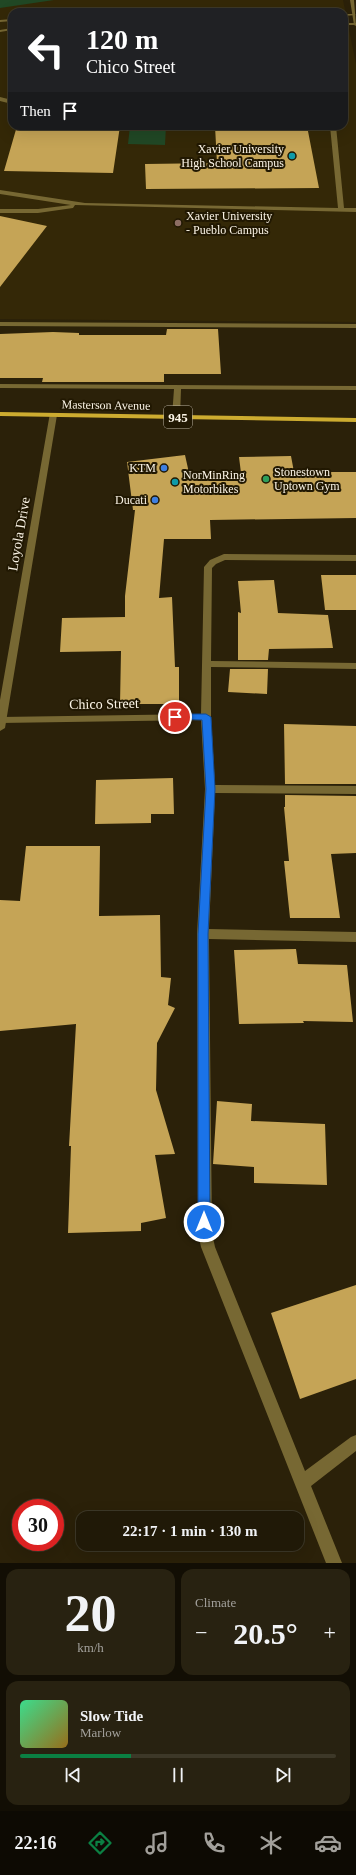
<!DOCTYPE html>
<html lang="en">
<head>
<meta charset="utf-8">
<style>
	:root { --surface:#201907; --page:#282211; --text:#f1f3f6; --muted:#a2a09b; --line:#3d3828; --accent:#0b8043 }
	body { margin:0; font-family:"Times New Roman",serif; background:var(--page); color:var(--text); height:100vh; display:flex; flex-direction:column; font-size:15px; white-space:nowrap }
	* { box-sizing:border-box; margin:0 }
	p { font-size:13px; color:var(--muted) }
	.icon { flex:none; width:22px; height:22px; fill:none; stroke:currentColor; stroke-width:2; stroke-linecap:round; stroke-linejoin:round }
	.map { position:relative; height:1563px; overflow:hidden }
	.sheet { display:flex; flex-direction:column; gap:6px; padding:6px; background:#120e04; flex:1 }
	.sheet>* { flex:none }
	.top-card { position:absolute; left:8px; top:8px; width:340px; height:122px; border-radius:12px; box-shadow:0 4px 16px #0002,0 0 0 1px var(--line); background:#202124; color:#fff; overflow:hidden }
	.speed { position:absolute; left:12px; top:1499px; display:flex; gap:8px; font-size:20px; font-weight:700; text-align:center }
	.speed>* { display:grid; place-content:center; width:52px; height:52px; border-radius:50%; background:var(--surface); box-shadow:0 4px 16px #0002,0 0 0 1px var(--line); line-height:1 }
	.speed .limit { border:6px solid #d22; background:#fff; color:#111 }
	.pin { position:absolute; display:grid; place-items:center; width:34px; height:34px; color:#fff; margin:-17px; border:2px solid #fff; border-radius:50%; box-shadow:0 1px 4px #0007 }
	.me { position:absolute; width:44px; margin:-22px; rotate:0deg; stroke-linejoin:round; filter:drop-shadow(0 0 3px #0008) }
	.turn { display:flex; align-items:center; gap:14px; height:84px; padding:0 12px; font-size:18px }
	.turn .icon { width:52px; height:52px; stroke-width:2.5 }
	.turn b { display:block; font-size:28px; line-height:34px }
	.then { display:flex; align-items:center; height:38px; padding:0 12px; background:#0003; gap:8px; font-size:15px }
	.big { font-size:30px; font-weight:700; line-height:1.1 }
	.sheet .card { flex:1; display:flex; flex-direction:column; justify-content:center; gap:6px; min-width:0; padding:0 14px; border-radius:12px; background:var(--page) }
	.sheet .dial { align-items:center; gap:0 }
	.dial b { font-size:52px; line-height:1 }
	.song { display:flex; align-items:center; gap:12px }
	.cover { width:48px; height:48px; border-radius:6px; background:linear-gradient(135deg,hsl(150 70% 55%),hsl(40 70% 35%)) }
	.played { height:4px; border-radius:2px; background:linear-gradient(90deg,var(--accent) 35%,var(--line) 35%) }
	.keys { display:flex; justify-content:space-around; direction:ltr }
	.heat { display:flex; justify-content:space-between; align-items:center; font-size:22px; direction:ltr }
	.sheet .tiles { flex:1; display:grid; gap:6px; grid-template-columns:1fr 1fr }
	.card:last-child { grid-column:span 2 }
	.trip { position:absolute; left:76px; top:1511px; width:228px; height:40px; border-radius:12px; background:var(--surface); box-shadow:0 4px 16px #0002,0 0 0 1px var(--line); font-weight:700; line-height:40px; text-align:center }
	.dock { display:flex; height:64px; justify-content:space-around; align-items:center; background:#0d0a03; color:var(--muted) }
	.dock .icon { width:28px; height:28px }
	.dock .current { color:var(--accent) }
	.dock b { font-size:18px; color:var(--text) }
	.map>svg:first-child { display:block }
	.built { fill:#342807; fill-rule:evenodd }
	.green { fill:#214825 }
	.building { fill:#c5a456 }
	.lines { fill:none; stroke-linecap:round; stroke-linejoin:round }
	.service { fill:#776833; fill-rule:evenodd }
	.minor { fill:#776833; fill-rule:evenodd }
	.tertiary { fill:#776833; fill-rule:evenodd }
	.primary { fill:#cdac30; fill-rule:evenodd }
	.route { fill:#1a73e8; stroke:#114b97 }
	.culture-dot { fill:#0f9aa8; stroke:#211802; stroke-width:1.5 }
	.education-dot { fill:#8d6e63; stroke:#211802; stroke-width:1.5 }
	.shop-dot { fill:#3f7fe0; stroke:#211802; stroke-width:1.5 }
	.leisure-dot { fill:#2e9e5b; stroke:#211802; stroke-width:1.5 }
	.labels { text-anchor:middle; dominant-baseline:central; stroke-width:4; stroke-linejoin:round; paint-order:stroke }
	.far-poi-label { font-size:12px; fill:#fbf4e6; stroke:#211802; text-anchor:end }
	.far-street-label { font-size:12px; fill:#fbf4e6; stroke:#211802 }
	.shield { fill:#211802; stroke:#bab2a2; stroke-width:1 }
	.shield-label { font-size:13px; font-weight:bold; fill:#fbf4e6 }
	.street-label { font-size:14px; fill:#fbf4e6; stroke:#211802 }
</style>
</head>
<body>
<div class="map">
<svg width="356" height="1563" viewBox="0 0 356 1563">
	<rect width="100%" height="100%" fill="#2b2109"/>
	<path class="built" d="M0,0H343L356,64V322L0,319ZM12,12H344V126H12Z"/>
	<path class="green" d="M0,0H54L0,8Z
		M130,126H166L165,145L128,144Z"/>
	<path class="building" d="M17,126H120L113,173L4,171Z
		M215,126H307L319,188L146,189L145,164L217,163Z
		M0,216L47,226L0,287Z
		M167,329H218L221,374H164V382H42L43,378H0V334L53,332L79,333V335H166Z
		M185,455L189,473H241L239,457L291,456L294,472H356V518L210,520L211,539H164L159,598L172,597L175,667H179V704H120L121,651L60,652L62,618L125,617V596L135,510H133L127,462Z
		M321,575H356V610H325Z
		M274,580L278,613L328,615L333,648L269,649L268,660H238V612L241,613L238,581Z
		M230,669H268L267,694L228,692Z
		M284,724L356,726V784H285Z
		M173,778L174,814H151V823L95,824L96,780Z
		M285,795L356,796V853L331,854L340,918H290L284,861H289L284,807H285Z
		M26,846H100L99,916L160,915L161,977L171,978L168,1005L175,1008L157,1043L156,1090L175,1154L155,1155L166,1218L141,1223V1231L68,1233L71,1146H69L76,1024L0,1031V900L20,901Z
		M296,949L298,964L347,965L353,1022L303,1021L304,1023L239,1024L234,950Z
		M217,1101L252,1104L251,1121L325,1124L327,1185L254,1183V1167L213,1164Z
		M356,1285V1379L300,1399L271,1313Z"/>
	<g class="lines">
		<path class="service" d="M344,14H354L356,15L344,16Z
			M12,19V21L0,22V20Z
			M344,23H356V25H344Z
			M12,28V30L0,32V30Z
			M0,97L12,100V104L0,101Z
			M330,126H336L344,208H356V212L75,205L73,208L38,213H0V209H38L71,205L0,194V190L85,203L338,208Z
			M0,322L356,324V328L0,326Z
			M0,384L356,386V390L181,389L180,417L176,419L172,417L174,389L0,388Z"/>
		<path class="minor" d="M224,554L356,555V561L225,560L216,564L212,568L211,661L356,663V669L211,667V717L215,785L356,786V794L215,793L209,929L356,932V942L209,939L212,1233L215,1247L305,1471L351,1437L356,1435V1451L311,1486L342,1563H326L201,1247L198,1233L197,934L205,789L201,720L0,723L1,717L201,714L204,567L210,560Z"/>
		<path class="tertiary" d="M350,0H354L356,26L354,25Z
			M50,413H56L57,415L5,728L0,731V700Z"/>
		<path class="primary" d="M0,412L356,418V422L0,416Z"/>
	</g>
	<path class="route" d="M175,714H206L211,717L215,789L208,934L210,1222L208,1226L204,1228L200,1226L198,1222V934L206,789L202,720L172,719L171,717Z"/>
	<g class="culture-dot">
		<circle cx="292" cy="156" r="4"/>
		<circle cx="175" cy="482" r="4"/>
	</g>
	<circle class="education-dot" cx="178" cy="223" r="4"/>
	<g class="shop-dot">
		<circle cx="164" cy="468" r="4"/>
		<circle cx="155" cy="500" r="4"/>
	</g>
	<circle class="leisure-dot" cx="266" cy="479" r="4"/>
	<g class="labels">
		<g class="far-poi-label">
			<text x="284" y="149">Xavier University<tspan x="284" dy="14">High School Campus</tspan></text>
			<text x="186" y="216" text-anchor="start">Xavier University<tspan x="186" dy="14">- Pueblo Campus</tspan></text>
			<text x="156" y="468">KTM</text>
			<text x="274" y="472" text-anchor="start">Stonestown<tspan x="274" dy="14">Uptown Gym</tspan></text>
			<text x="183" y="475" text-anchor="start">NorMinRing<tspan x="183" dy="14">Motorbikes</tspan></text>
			<text x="147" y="500">Ducati</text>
		</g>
		<g class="far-street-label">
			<text transform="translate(106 405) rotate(1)">Masterson Avenue</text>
		</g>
		<rect class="shield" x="164" y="406" width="28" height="22" rx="3"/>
		<g class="shield-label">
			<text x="178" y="417">945</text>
		</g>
		<g class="street-label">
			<text transform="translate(19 534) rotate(-80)">Loyola Drive</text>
			<text transform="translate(104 704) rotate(-1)">Chico Street</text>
		</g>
	</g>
</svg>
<div class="speed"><div class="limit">30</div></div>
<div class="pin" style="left:175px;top:717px;background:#d93025"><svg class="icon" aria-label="arrive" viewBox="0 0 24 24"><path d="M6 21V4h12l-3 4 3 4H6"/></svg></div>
<svg class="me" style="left:204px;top:1222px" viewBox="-20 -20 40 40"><circle r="17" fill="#1a73e8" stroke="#fff" stroke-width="3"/><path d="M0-11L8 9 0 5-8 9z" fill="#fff"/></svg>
<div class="trip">22:17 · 1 min · 130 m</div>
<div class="top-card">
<div class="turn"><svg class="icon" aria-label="left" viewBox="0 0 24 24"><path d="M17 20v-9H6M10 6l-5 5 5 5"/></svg><div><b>120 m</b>Chico Street</div></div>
<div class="then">Then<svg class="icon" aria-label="arrive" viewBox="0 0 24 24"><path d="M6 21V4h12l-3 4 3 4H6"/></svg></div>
</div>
</div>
<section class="sheet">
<div class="tiles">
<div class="card dial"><b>20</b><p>km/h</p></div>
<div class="card"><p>Climate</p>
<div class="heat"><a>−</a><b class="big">20.5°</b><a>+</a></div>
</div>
<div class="card">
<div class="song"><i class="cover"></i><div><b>Slow Tide</b><p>Marlow</p></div></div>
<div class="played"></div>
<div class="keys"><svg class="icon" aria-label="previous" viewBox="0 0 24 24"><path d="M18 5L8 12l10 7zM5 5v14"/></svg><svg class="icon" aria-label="pause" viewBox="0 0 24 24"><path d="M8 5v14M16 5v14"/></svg><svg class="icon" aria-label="next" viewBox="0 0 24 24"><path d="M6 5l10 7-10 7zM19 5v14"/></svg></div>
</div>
</div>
</section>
<nav class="dock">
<b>22:16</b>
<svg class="icon current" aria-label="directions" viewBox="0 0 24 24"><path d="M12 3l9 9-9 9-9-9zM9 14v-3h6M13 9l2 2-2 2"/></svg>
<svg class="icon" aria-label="music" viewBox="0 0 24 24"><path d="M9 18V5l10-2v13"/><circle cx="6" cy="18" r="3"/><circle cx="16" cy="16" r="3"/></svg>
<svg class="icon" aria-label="phone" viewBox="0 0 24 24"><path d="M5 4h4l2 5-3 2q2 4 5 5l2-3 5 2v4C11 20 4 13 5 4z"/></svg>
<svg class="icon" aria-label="climate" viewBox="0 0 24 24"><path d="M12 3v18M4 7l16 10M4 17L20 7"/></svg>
<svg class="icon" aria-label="car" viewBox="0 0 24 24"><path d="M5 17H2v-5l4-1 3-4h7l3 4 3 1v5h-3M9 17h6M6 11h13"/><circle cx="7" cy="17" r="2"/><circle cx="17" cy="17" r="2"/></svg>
</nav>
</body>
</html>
